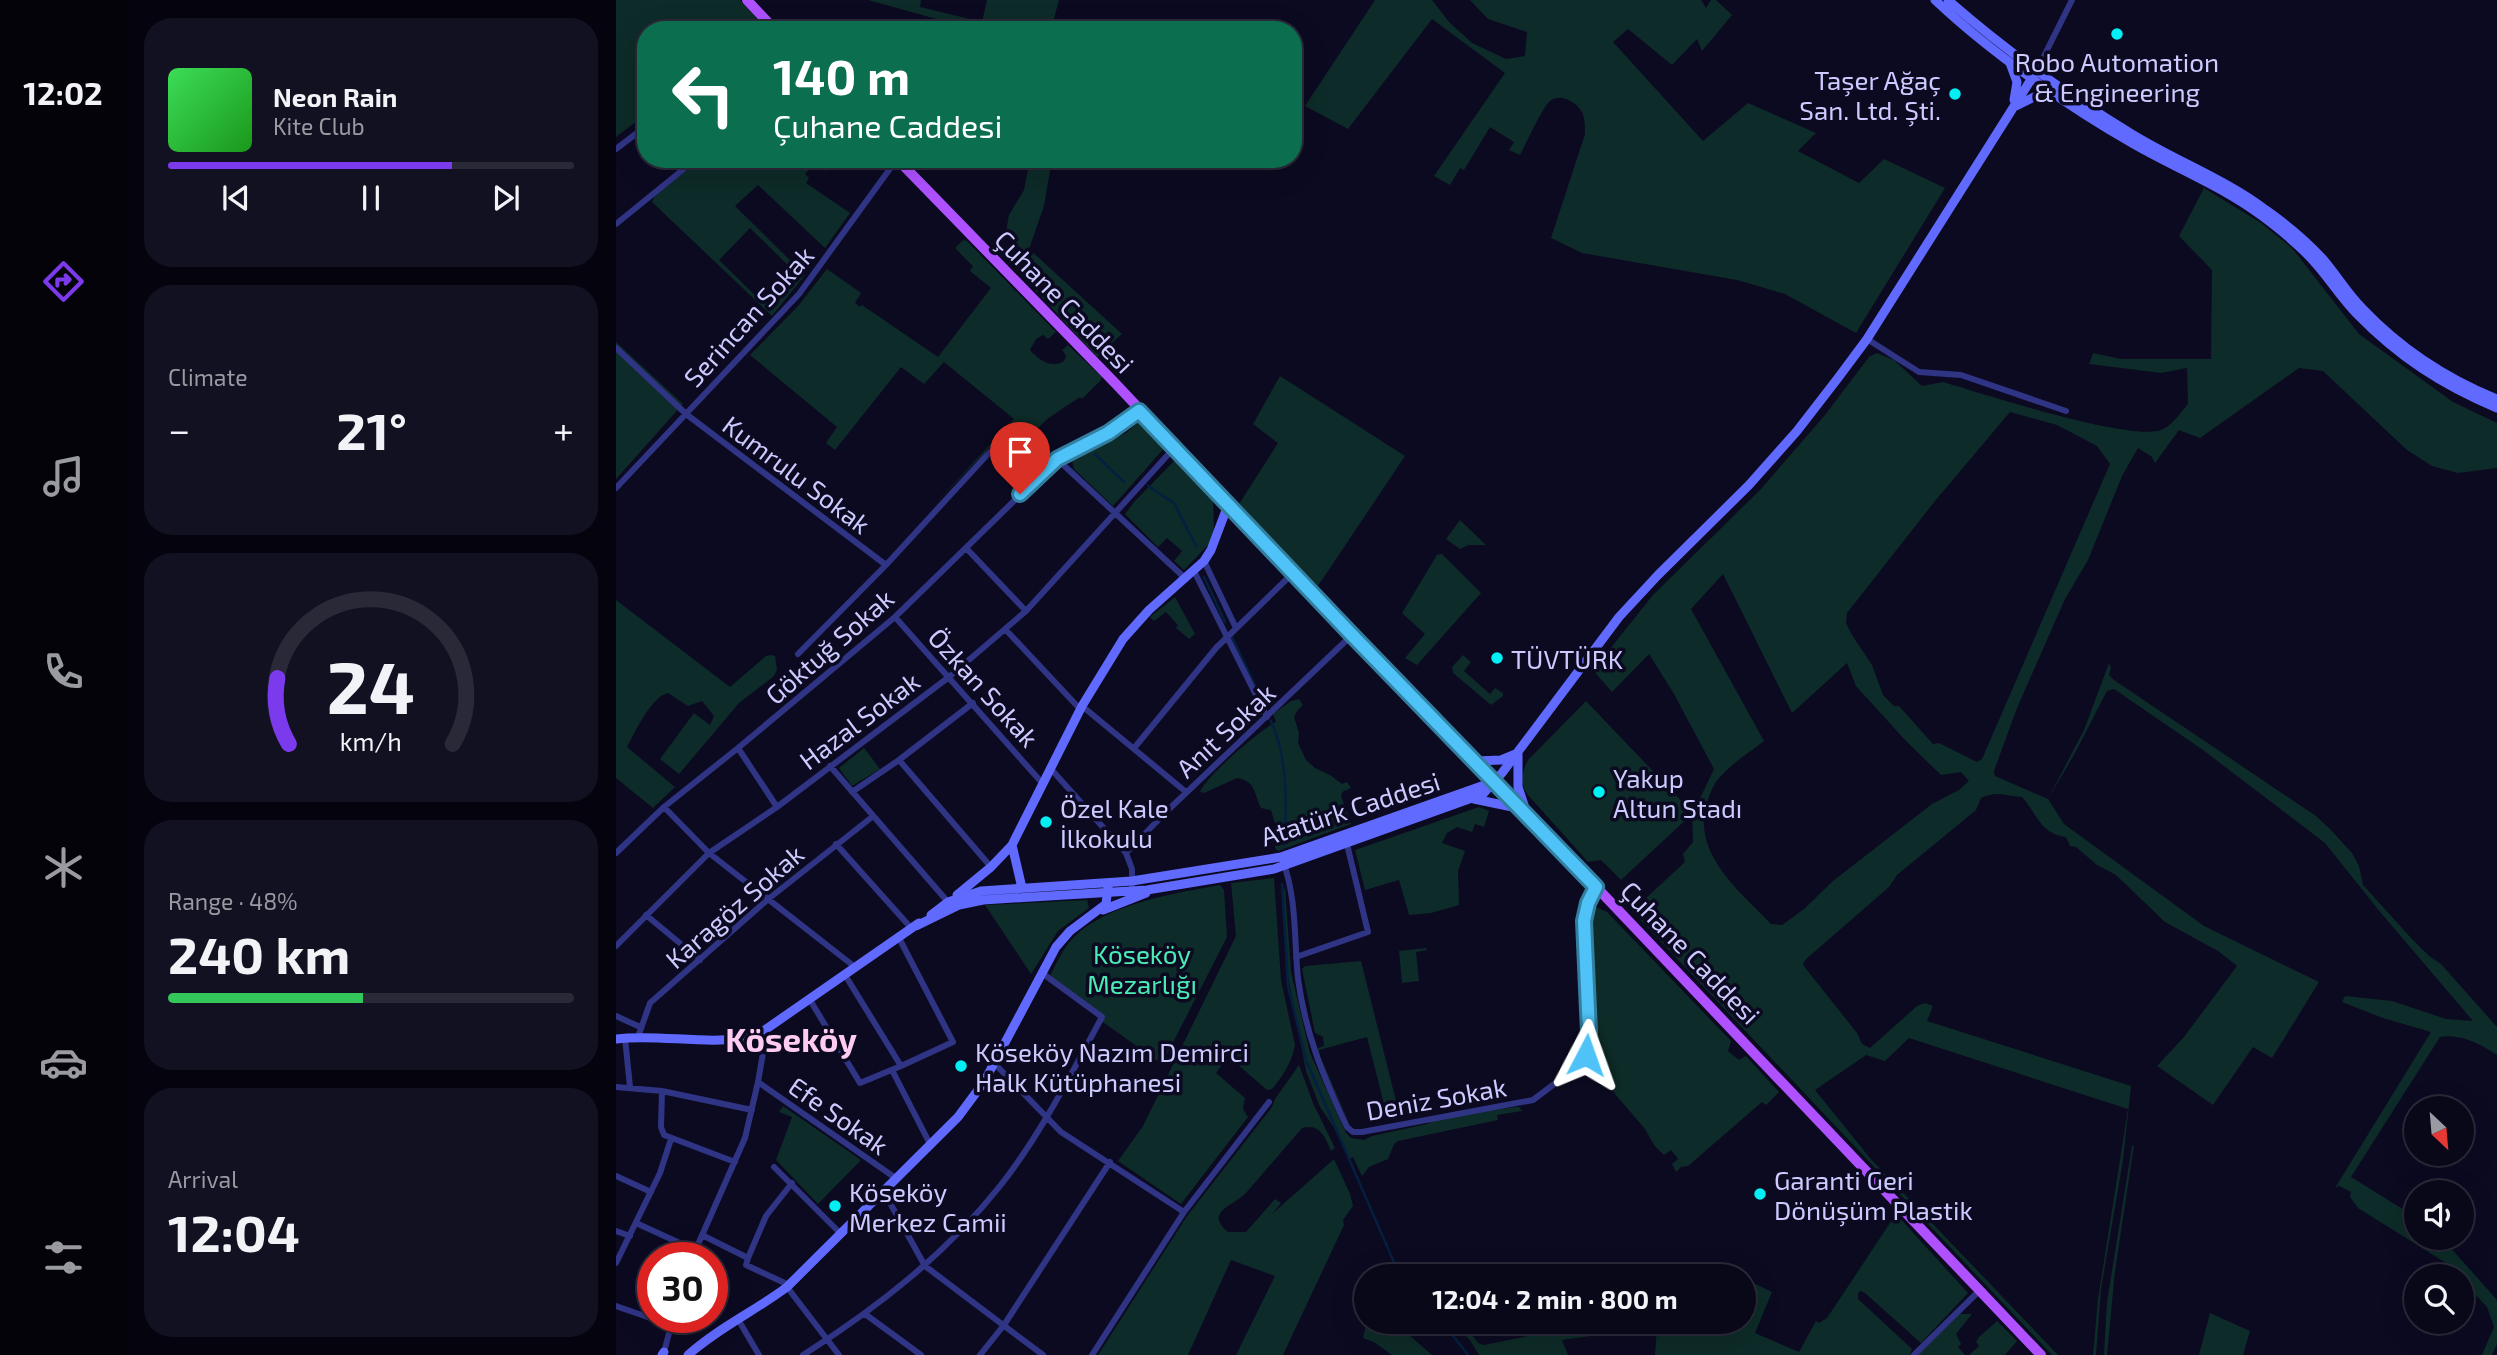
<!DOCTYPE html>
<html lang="en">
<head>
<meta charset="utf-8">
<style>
	:root { --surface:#090819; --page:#121122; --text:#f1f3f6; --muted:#999aa2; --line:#292938; --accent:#7c3aed }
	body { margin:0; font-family:"Exo 2",sans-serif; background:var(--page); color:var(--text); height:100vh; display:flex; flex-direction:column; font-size:26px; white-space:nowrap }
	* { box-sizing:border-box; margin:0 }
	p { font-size:23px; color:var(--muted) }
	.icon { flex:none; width:38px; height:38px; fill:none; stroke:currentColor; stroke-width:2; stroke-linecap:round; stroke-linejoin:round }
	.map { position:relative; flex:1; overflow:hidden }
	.sheet { display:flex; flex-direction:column; gap:18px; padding:18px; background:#05040e; width:490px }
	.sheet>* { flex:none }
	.hud { position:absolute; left:21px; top:21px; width:665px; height:147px; border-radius:28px; box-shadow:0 7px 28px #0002,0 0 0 2px var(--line); background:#0b6e4f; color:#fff; overflow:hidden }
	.needle { width:46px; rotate:154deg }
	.buttons { position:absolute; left:1788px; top:1096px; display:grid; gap:14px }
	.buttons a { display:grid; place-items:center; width:70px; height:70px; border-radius:50%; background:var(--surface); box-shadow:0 7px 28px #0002,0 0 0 2px var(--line); font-size:35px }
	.speed { position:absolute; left:21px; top:1242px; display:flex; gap:14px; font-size:35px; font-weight:700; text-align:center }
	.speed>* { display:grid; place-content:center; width:91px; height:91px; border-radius:50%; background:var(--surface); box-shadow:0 7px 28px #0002,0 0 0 2px var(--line); line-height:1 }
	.speed .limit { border:10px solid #d22; background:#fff; color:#111 }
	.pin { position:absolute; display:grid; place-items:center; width:60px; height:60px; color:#fff; margin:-72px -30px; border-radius:50% 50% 50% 0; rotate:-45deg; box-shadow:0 0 7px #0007 }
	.pin .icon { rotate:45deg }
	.me { position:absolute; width:77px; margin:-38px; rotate:4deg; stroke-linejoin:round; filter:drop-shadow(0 0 5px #0008) }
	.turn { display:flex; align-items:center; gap:24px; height:147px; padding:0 21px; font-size:32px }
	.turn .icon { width:91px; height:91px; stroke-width:2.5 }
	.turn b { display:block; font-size:49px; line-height:60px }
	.big { font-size:52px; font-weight:700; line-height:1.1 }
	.sheet .tile { flex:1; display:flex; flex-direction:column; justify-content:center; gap:10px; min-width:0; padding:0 24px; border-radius:28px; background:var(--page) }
	.sheet .dial { align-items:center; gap:0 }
	.dial svg { height:182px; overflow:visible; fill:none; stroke:var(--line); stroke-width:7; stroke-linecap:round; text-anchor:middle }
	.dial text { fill:var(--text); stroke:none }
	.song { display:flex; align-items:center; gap:21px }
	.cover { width:84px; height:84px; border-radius:10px; background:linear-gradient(135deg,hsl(130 70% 55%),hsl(120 70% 35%)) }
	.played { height:7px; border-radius:4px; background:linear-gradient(90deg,var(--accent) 70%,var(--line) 70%) }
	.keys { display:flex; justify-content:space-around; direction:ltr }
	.heat { display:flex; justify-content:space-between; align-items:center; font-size:38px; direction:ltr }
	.charge { height:10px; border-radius:5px; background:linear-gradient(90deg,#34c759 48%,var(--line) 0) }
	.trip { position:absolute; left:738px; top:1264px; width:402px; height:70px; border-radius:35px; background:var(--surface); box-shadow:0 7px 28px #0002,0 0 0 2px var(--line); font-weight:700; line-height:70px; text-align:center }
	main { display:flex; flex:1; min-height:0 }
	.dock { display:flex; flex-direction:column; width:126px; justify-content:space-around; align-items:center; background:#04030a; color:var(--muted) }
	.dock .icon { width:49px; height:49px }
	.dock .selected { color:var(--accent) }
	.dock b { font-size:32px; color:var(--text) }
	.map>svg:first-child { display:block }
	.green { fill:#0d2b28; fill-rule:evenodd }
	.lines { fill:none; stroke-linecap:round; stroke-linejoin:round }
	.stream { stroke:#041f40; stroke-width:2.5 }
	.street { stroke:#303485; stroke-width:6 }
	.secondary { stroke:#616aff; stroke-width:9 }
	.primary { stroke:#af51ff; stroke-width:10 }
	.route-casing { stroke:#337fa1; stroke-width:18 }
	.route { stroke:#4fc3f7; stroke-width:12 }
	.poi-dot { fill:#00f1f5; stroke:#0c0a21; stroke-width:2.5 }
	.labels { text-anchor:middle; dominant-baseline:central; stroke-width:7; stroke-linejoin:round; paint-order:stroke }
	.poi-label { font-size:26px; fill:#cccaff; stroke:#0c0a21; text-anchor:start }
	.street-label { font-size:26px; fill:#cccaff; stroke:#0c0a21 }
	.park-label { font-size:26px; fill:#4aebb5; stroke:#0c0a21 }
	.district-label { font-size:33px; font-weight:bold; fill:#ffccf1; stroke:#0c0a21 }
</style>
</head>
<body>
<main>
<nav class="dock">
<b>12:02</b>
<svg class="icon selected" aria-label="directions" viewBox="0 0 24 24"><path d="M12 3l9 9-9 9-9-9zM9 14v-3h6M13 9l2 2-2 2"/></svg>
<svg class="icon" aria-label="music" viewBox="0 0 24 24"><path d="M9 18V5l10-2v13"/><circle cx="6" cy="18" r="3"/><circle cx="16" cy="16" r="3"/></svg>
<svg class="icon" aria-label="phone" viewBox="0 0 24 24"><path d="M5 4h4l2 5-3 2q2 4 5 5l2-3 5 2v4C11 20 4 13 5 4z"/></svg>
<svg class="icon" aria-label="climate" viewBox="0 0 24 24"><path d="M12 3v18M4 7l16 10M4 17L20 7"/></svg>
<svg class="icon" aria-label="car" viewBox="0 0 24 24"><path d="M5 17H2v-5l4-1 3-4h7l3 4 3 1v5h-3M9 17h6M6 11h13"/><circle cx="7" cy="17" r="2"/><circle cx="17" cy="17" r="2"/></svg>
<svg class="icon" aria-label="filters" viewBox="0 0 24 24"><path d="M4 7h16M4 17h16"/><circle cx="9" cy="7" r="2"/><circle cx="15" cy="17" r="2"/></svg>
</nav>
<section class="sheet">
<div class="tile">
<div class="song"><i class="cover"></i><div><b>Neon Rain</b><p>Kite Club</p></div></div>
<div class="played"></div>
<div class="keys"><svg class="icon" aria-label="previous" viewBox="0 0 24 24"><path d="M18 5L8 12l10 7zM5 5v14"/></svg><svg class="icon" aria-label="pause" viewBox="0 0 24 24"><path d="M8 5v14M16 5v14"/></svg><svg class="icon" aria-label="next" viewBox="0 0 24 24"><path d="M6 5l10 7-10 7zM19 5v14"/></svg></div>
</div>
<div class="tile"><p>Climate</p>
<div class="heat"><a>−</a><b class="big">21°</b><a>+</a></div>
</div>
<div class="tile dial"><svg viewBox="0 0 100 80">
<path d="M14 69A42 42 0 1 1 86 69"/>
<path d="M14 69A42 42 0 0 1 9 40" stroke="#7c3aed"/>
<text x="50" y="56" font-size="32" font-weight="700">24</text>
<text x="50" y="72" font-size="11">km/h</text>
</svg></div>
<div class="tile"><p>Range · 48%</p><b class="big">240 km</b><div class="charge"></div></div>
<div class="tile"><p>Arrival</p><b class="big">12:04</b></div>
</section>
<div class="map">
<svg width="1881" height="1355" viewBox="0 0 1881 1355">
	<rect width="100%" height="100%" fill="#0c0a21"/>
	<path class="green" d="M0,0H124L139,16L142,23L136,30H30V114L0,137Z
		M252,0H305L304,7L366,22L371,0H443L435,30H360Z
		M759,0H816L833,22L856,43L890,59L909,56L911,32L872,19L854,0H1085L1090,8L1095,0H1100L1116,15L1086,51L1081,39L1056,65L1012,29L997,42L1087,141L1132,103L1200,133L1182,151L1243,183L1268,159L1329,188L1240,333L1169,294L1121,280L966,253L935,238L969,134C969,121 969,112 959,104C952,98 941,95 934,101C926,108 910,144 904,155L893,150L898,142L874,127L848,170L844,168L834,185L818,176L889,73L816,19L732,129L689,106Z
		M86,159H218L220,162L210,171L198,164L189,174L193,178L190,183L234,213L209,248L142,185L119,206L189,275L156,316L36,202L40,194ZM134,228L179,272L148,304L103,260Z
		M414,159H436L428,206L413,249L506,334L481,357L398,267L406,257L391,233V226L393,215L408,190Z
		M1588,188L1645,223L1676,248L1743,334L1837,402L1881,423V468L1842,473L1816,466L1791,450L1707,371L1683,368L1584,438L1563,430L1539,463L1536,457L1522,448L1506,476L1472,560L1449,599L1401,708L1378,771L1379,776L1432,799L1468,730L1493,663L1495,668L1493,675L1498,680L1700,816L1714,829L1736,853L1743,866L1747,885L1796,939L1813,956L1825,964L1881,1027V1055C1865,1044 1844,1033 1824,1037L1735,1177L1801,1218V1237H1825L1881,1300V1344L1876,1355H1866L1878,1327L1871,1307L1846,1281V1276H1841L1830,1263L1742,1208L1734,1197L1735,1192L1723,1186L1719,1188L1815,1032L1767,1018L1726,1002L1729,996L1776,1001L1830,1019L1857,1021L1765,913L1709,843L1587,750L1498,689L1491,691L1459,753L1432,799L1448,824L1588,926L1703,982L1656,1058L1637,1047L1597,1105L1541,1066L1568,1037L1621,966L1602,951L1549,922L1500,875L1481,865L1460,847L1454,846L1450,837C1424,834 1420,812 1406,797C1388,796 1383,790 1365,798L1360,810L1281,875L1273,887L1189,960L1187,965L1241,1033L1246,1044L1254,1048L1301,1006L1309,1003L1317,1006L1311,1021L1515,1086L1507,1160L1485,1289L1480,1355H1477L1482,1299L1512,1109L1293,1038L1269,1061L1250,1055L1199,1090L1254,1158L1442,1355H1436L1016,911L1069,862L1067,854L1077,842L1076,814L1005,880L985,860L972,862L912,795C903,784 906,772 912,760L970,701L1077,813L1098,769L1058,694L1033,654L996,692L977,670L1037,595L1145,489L1209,415L1253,357L1261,353L1278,360L1306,386L1327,382C1368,394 1512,441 1545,430C1555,427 1565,412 1572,404L1571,368L1545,373L1473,364L1477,353L1505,359H1595L1596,270L1563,236ZM1394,412L1441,425L1481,446L1494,464L1366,759L1361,762L1323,743L1317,744L1283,706H1278L1267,695L1256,665L1236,635L1230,623L1231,613L1319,501ZM1107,574L1176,713L1231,663L1240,686L1289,740L1325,775L1345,772L1353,781L1343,790L1316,804L1217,881L1188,909L1166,925L1155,924C1124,892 1075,853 1091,803C1094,793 1098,782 1106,775C1118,762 1134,752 1148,741L1075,609Z
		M347,240L351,241L440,332L432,339L427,335L420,339L414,350C423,360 435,369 448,361L450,356L446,350L452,345L486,377L485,380L466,399L464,397L431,419L416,434L429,450C408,440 392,432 373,448L313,510L398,419L328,362L308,384L285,367L219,450L210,443L221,427L134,355L182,306L211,269L245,293L239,303L244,307L246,305L322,357L375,288L354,271L357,266L339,248Z
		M0,342L67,404L0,479Z
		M664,376L789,456L702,586L623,504L662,443L637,424Z
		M524,421L550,446L497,506L458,469L455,456L510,433Z
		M560,459L597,496L598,531L593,544L568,570L558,561L566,551L551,538L542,547L509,514L519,501Z
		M844,520L870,545H853L844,549L830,539Z
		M826,554L865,593L801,665L789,658L809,634L786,613L821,555Z
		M559,597L579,634L573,639L560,628L562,625L550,612L538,621L534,617Z
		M0,600L114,687L150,656L155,655L159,656L161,670L158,676L123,703L63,774L44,759L78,713L94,725L98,716L86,701L72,706L52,693C36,696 19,732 11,747L59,787L37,808L0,778Z
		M847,655L855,662L848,671L874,694L879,688L887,693V696L875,705L837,673L836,667Z
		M683,699L687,705L681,711L678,717L683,733L682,743L690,760L699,768L714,775L726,784L731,782L735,788L726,792L725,796L735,824L662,851L659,848L661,830L655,810L645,808C638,794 640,781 621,778L588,793L584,792C590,776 643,731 660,722L657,714L675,701Z
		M248,748L264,769L236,786L223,768Z
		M863,807L873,811L868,827L859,824L856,832L841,827L831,833L826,843L849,851L842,871L843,905L815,913L793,915L783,880L749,890L739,850Z
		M658,878L665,980L679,1045C676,1062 667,1076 656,1089L651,1090L612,1056L600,1073L629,1098L627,1109L632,1117L565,1204L502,1161L527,1126L620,936L615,883Z
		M604,885L608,890L611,937L546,1064L484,1020L486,1017L433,978C440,964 447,948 458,937C491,904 559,893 604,885Z
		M669,887L675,972L694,1053L730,1133L735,1138L748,1140L756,1136L811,1124L823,1118L900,1107H903L906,1111L881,1115L882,1120L782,1141L778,1144L772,1159L753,1167L746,1176L737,1157L733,1159L717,1126L704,1107L690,1071L671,971L667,894Z
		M471,900L473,908L442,931L415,974L369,905Z
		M980,907L991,912L1115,1041L1112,1051L1123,1060L1130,1056L1163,1092L1150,1105L1146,1102L1072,1166L1065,1167L1060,1172L1056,1164L1062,1159L1055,1150L1048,1155L1038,1145L1029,1129L999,1094L976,1058L977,1040L970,932L976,911Z
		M810,948L811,950L800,952L803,981L786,983L783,951Z
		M745,961L781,1105L772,1109L769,1108L751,1037L703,1050L704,1056L735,1127L702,1057V1048L708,1046L707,1037L699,1033L686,969L689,966Z
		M683,1065L697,1103L719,1148L715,1151C709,1137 704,1123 686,1128L630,1193C617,1206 588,1212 612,1232H630L659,1199L665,1203L656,1214L718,1159L734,1194L737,1206L727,1220L728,1225L667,1355H620L659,1276L615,1260L572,1355H482L571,1216L656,1107L659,1099Z
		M167,1106L245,1160L202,1204L160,1160L176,1117L163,1112Z
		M1518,1145L1499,1271L1491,1355H1488L1491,1302L1516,1146Z
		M1280,1214L1352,1293L1305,1343L1249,1293L1245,1291L1242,1293V1299L1296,1349L1294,1355H1039L1041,1327L946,1340L952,1355H863L854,1340L836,1323V1321H846L862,1343L868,1345L986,1321H1129V1279L1156,1292L1139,1333L1183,1352L1200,1321L1203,1323L1211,1318Z
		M1594,1313L1634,1331L1627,1355H1583Z
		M1344,1314H1356L1340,1334L1345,1344L1342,1347L1349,1355H1302Z
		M751,1321H777L816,1355H776L758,1342L747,1338Z
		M1381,1321L1401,1341L1389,1355H1353L1363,1346L1360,1342L1363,1337Z"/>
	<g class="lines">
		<path class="stream" d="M479,454L508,482
			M532,486L558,503L580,546
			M588,577L609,622
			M616,637L643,694
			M655,721C672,759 671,804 668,845
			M666,884L672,986L690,1060L784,1276
			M830,1321L831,1328L852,1355"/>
		<path class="street" d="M1421,70L1456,0
			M0,149L30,126
			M0,224L80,159
			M1251,339L1303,372L1345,375L1450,411
			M0,348L70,414L270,565
			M0,488L183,294L281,159
			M350,548L410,611
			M588,561L620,628
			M578,571L651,717
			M279,617L427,784
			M389,629L464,709
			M182,654L270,565L371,455L378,449L390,444H400L441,459L570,579
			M466,706L570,792
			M519,747L600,648L677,573
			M122,748L161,807
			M283,760L375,867
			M214,766L332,902L330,905
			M435,769L510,853L516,869V891
			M236,792L283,760L357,703
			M48,807L93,853L239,967
			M220,844L296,929
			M0,853L48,807L122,748L279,617L441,459L492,433L523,411
			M510,853L551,811L736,635
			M667,862C681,898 678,941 682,979C690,1036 707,1076 731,1127L737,1132H746L917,1100L966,1063C982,1033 966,959 968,921L972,903L980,887
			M30,915L84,960
			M283,938L337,1042L285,1066
			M0,946L93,853L161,807L333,677L410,611L558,448
			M680,957L752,932L730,840
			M194,1000L244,1083L285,1066L229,975
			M0,1016L24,1027
			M22,1037L34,1003L151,900L256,817
			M9,1038L14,1087
			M378,1063L445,1132L568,1212L476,1355
			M276,1070L315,1146
			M142,1082L281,1179
			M0,1087L46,1091L136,1110
			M46,1091L45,1127L48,1135L119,1162
			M158,1167L225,1234
			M0,1176L35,1192
			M268,1192L309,1266L427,1355
			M568,1212L653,1102
			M20,1223L79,1250
			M0,1231L14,1236
			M86,1235L132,1258L130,1265L173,1285
			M76,1258L129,1138L142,1082L151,1030
			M132,1258L150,1216L176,1183
			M0,1263L44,1173L55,1139
			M171,1287L223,1355
			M0,1306L55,1325
			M249,1314L305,1355
			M123,1321L143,1355
			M48,1352L57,1318
			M187,1355C261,1308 329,1255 384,1186C425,1134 455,1074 486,1017L426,973
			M364,1355L388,1325L494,1162
			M1298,1355L1364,1290"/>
		<path class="secondary" d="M1319,0C1373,51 1452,107 1516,143C1559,168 1606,186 1646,216C1666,231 1685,246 1701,265C1715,281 1726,299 1741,314C1783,357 1826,385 1881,408
			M1332,0C1389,50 1452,95 1516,134C1560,161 1609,179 1650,210C1670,224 1689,240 1706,258C1720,274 1731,293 1746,308C1784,348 1829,378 1881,399
			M1394,63L1401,82L1398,100
			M1400,106L1420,96L1437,92
			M860,761L885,760L902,753V787L910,811
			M858,799L906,809
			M396,845L406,888
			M341,895L375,867L396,845L466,706L507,639L533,610L588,561L595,550L612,505
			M487,910L530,893
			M315,915L332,902L365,891L516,881L665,857L877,782
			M300,926L343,905L367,900L531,890L658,869L867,794L886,773L1003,617L1042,575L1133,485L1181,431L1222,378L1251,339L1421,70
			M0,1039C45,1033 102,1048 143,1034L303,923
			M46,1355L48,1352
			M72,1355C102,1328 139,1311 171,1287L342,1117L368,1082L440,947L454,931L490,904L492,887"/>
		<path class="primary" d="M131,0L159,30
			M281,159L499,383L736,635L869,770L1425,1355"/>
	</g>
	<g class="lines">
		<g class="route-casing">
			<path id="route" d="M404,494L441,459L492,433L523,411L736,635L980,887L972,903L968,921L973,1032L970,1055"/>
		</g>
		<use href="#route" class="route"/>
	</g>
	<g class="poi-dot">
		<circle cx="1501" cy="34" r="7"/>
		<circle cx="1339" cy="94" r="7"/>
		<circle cx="881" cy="658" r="7"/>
		<circle cx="983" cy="792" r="7"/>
		<circle cx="430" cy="822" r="7"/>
		<circle cx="345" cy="1066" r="7"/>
		<circle cx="1144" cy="1194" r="7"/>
		<circle cx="219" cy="1206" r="7"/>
	</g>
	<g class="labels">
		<g class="poi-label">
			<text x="1501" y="61" text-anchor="middle">Robo Automation<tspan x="1501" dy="30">&amp; Engineering</tspan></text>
			<text x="1325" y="79" text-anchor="end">Taşer Ağaç<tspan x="1325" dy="30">San. Ltd. Şti.</tspan></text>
			<text x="895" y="658">TÜVTÜRK</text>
			<text x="997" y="777">Yakup<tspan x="997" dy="30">Altun Stadı</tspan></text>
			<text x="444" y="807">Özel Kale<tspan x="444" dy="30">İlkokulu</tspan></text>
			<text x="359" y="1051">Köseköy Nazım Demirci<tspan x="359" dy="30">Halk Kütüphanesi</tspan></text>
			<text x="1158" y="1179">Garanti Geri<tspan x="1158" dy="30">Dönüşüm Plastik</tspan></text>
			<text x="233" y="1191">Köseköy<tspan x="233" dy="30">Merkez Camii</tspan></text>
		</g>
		<g class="street-label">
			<text transform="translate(449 301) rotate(46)">Çuhane Caddesi</text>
			<text transform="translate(132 316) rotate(-48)">Serincan Sokak</text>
			<text transform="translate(181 474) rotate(37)">Kumrulu Sokak</text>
			<text transform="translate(213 646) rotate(-41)">Göktuğ Sokak</text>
			<text transform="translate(368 687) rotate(48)">Özkan Sokak</text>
			<text transform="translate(243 720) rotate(-37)">Hazal Sokak</text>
			<text transform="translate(609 730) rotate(-43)">Anıt Sokak</text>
			<text transform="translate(734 808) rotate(-18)">Atatürk Caddesi</text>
			<text transform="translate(118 906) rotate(-41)">Karagöz Sokak</text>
			<text transform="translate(1075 952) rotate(46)">Çuhane Caddesi</text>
			<text transform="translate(820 1098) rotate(-10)">Deniz Sokak</text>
			<text transform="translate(223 1115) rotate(35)">Efe Sokak</text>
		</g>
		<g class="park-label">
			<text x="526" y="953">Köseköy<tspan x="526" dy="30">Mezarlığı</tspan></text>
		</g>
		<g class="district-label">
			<text x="175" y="1039">Köseköy</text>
		</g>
	</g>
</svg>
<div class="buttons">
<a><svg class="needle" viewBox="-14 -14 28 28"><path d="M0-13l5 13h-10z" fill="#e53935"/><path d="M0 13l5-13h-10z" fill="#999aa2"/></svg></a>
<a><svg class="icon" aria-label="sound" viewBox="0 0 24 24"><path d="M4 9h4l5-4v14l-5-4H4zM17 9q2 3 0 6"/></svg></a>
<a><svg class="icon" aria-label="search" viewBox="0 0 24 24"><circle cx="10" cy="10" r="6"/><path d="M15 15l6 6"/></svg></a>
</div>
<div class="speed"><div class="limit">30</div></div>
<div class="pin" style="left:404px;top:494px;background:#d93025"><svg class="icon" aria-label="arrive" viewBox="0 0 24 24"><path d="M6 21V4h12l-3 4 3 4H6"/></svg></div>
<svg class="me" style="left:970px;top:1055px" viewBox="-20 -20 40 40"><path d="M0-17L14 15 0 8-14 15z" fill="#4fc3f7" stroke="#fff" stroke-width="4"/></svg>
<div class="trip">12:04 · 2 min · 800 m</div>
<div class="hud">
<div class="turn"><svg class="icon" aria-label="left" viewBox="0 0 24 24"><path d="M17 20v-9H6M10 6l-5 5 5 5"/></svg><div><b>140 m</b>Çuhane Caddesi</div></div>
</div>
</div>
</main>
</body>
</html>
